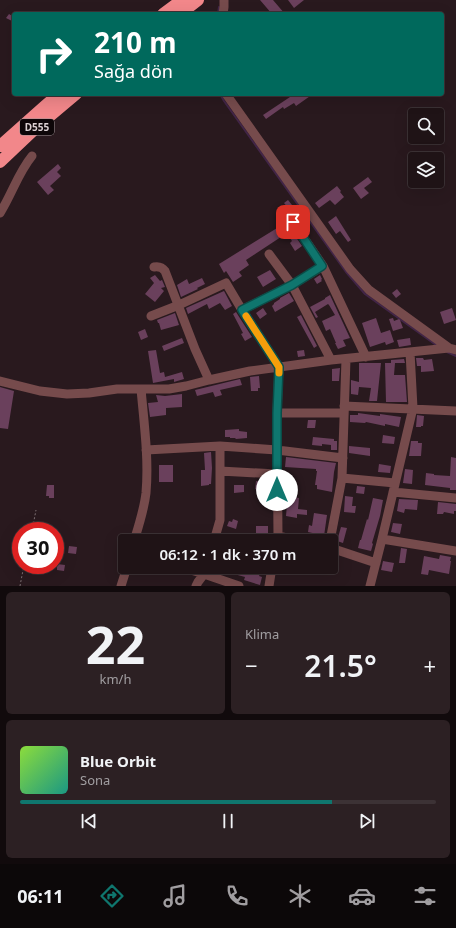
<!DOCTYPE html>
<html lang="tr">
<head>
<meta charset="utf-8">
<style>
	:root { --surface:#1f1316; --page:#2c2023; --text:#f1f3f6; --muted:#a19ea1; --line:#3c3235; --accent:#0f766e }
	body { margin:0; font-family:"Noto Sans",sans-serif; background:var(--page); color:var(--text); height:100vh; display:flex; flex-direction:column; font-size:15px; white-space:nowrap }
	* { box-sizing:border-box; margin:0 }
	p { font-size:13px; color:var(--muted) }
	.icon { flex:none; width:22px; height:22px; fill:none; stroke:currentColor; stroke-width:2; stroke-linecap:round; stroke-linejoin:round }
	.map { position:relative; height:586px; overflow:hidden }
	.side { display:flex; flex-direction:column; gap:6px; padding:6px; background:#110a0c; flex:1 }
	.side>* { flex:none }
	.banner { position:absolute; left:12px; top:12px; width:432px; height:84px; border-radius:4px; box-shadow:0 4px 16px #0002,0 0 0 1px var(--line); background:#00695c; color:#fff; overflow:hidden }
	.controls { position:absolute; left:408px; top:108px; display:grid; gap:8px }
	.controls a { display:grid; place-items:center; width:36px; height:36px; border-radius:4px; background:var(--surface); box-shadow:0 4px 16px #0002,0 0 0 1px var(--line); font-size:20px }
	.speed { position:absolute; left:12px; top:522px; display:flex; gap:8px; font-size:20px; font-weight:700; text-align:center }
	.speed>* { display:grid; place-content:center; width:52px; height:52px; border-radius:50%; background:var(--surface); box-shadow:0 4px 16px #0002,0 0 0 1px var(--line); line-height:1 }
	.speed .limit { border:6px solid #d22; background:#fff; color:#111 }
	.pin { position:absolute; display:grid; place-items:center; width:34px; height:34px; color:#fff; margin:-17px; border-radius:8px; box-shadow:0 2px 6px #0006 }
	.me { position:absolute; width:44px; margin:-22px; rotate:0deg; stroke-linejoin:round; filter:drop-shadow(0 0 3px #0008) }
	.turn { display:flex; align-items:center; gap:14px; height:84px; padding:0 16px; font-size:18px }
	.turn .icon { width:52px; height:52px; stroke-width:2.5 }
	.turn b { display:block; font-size:28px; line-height:34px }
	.big { font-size:30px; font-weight:600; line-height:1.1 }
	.side .card { flex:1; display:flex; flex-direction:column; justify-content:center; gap:6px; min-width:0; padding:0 14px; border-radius:6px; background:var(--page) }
	.side .dial { align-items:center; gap:0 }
	.dial b { font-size:52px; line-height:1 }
	.song { display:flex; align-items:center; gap:12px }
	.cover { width:48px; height:48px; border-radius:6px; background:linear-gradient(135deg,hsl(90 70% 55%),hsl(170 70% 35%)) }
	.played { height:4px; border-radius:2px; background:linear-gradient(90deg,var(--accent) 75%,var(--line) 75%) }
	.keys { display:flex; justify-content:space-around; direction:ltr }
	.heat { display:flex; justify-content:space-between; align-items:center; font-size:22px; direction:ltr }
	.side .tiles { flex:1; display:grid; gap:6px; grid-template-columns:1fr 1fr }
	.card:last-child { grid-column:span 2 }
	.trip { position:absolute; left:118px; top:534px; width:220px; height:40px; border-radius:4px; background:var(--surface); box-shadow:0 4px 16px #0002,0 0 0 1px var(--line); font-weight:600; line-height:40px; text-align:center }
	.tab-bar { display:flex; height:64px; justify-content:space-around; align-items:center; background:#0c0809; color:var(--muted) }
	.tab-bar .icon { width:28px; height:28px }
	.tab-bar .selected { color:var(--accent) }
	.tab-bar b { font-size:18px; color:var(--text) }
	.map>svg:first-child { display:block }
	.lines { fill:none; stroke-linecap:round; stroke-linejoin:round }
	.stream { stroke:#422547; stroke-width:2 }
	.building { fill:#6a405c }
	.path { stroke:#7d7073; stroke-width:1; stroke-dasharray:2 2; stroke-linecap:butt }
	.minor { stroke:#764b4c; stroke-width:9 }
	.highway { stroke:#f2878a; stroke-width:12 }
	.route-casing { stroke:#0a4d48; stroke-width:10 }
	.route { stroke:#0f766e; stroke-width:7 }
	.slow { stroke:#f59e0b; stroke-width:7 }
	.labels { text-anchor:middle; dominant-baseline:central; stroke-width:4; stroke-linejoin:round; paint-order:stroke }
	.shield { fill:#0d0608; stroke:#9d9395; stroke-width:1 }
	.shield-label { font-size:10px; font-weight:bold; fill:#dbd0d2 }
</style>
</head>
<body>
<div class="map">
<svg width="456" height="586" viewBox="0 0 456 586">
	<rect width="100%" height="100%" fill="#29191e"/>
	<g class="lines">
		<path class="stream" d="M218,14L219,7
			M220,94L224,101L346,272L365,294L436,345
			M447,352L456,356"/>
	</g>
	<path class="building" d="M260,0H273L285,14H272Z
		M288,0H304L294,8Z
		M9,14L14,17L12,21L6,18Z
		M291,94H313L296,106L294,103L284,109L283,107L266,119L263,115L290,97L289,96Z
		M58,164L61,168L57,172L61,176L50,186L54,190L48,195L37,182Z
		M368,177L372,182L364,188L369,193L361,199L353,188Z
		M337,186L341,191L340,192L344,197L335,205L330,200L319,208L315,203Z
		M288,200L296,210L292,213L284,203Z
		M336,216L351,240L348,242L340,231L336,234L328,222Z
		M282,225L285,229L289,227L302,246L295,251L290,243L292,241L287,233L246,260L249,265L239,272L242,276L233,282L226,271L224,273L219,264Z
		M270,270L276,279L263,287L257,277Z
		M155,275L160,281L162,280L165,287L161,288L164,291L155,302L145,294L154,283L150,278Z
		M320,275L322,279L321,280L322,281L317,284L314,279Z
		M202,278L205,284L197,288L198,289L181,297L177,285L187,279L189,284Z
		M397,289L401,294L396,298L392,293Z
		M224,291L232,306L225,310L220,303L209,309L207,304L188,314L186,308Z
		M289,293L294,301L275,312L272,306L274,304V303L280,299V298Z
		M330,295L350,338L343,340L346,346L338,349L335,343H336L330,329L326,331L322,321L335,315L329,305L328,304L315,312L318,317L316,318L310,307L325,299V298Z
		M263,308L267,314L260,319L256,313Z
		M452,308L456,320L444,324L440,312Z
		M236,312L252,337L245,341L241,334L243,333L233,314Z
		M175,313L179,325L161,330L159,323H158L157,320Z
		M301,315L317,346L314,348L297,317Z
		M376,318L381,333L390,330L394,342L386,345L385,342L370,347L362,323Z
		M393,318L394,321L399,319L400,320L403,328L393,331L389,319Z
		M145,329L148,337L141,340L138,332Z
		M182,338L184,343L164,351L162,346Z
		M410,338L411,345L399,347L397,340Z
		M156,350L160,373L164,372L165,377L182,372L184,379L174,382V379L153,383L148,351Z
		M304,350L305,356L298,357L297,351Z
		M416,358H423L424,360L432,359L434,371L421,372V366H417Z
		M404,359L405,363H395L394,375H405L407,402H386L385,363H391V360Z
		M359,363H381L377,401H369L371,388L359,387L358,395L351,394V380L359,382Z
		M340,368L339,381H332V369Z
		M259,376L260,388H258V391H251L250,377Z
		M240,379L242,385L220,390L222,395L215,397L213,392L197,396L195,390Z
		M0,387L14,391L8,429L0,428Z
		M182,394V407L166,408V415L150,417L148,403L158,402L156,395L165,396Z
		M358,413L380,416V414L401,417L399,427L385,424V426L366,422L365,423L350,422V415H358Z
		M417,415L424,416L423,426H421V427H416Z
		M308,420H316L315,428H307Z
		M239,429V431L247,432V438L236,439L235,438H230V437H225V430Z
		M383,435L395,437L394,444L382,443Z
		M313,437L334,439V441H337V450H331V445L322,444V446L312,445Z
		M411,441H418V443H422L421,456H409Z
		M349,446L370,448V456L349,453Z
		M211,452L212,468L211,484H209V485L201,486V470H205L204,453Z
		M286,457L336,463L334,472L332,492L317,489V485H315L317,471H316V469L285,467Z
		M451,457L456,458V490H450V488L425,485L426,473L434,474V475L450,476Z
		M379,464L391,466L390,473L378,472Z
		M159,465H173V482H159Z
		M405,469L413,470L412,484L403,483Z
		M256,481L266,482V486H267V493H265V497H258V490L255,489Z
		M47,485H54V498H49V496H46Z
		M234,485H244V492L234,493Z
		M357,486L365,487L364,494L356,493Z
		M286,496L299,498L298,509L307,510V515L297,514V518L286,516L287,504L285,503Z
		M345,496L353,497L352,506H356L355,513L344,512Z
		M373,498L383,500L380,516L372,543L373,544L371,551L358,548L360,540H361L367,519L368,520Z
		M399,499L418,500L417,510L405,509L404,513L397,511Z
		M438,502L456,504V511H454V514L444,512L443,514H437Z
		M314,513L327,515L324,536L317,535V534L308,532L309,525L312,526Z
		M233,519L238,521L236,529L227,526L229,521L232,522Z
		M393,523L402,524L400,534L391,532Z
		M256,526H268V533H256Z
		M341,527L347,528L343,543L337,541Z
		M69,546L77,547L76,554L68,553Z
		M401,548L407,549L405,563H399Z
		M331,554L338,557L335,565L331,564Z
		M440,555L451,557L450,561H451L449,574L429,570L428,575L421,574L424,556L439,559Z
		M383,561L394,563L392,572L381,570Z
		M57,564L65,565L64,571L57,570Z
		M212,567H263L259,576L262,577L260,585L244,580L245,577L212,568Z"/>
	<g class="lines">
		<path class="path" d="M32,531L36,510
			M20,586L24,565"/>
		<path class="minor" d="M223,14L224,7V0
			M226,94L350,269L369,290L449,348L456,350
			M0,213C12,194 18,173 32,156
			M293,222L323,266L366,357
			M269,254L292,285L331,360
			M154,267C159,266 162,267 165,271L195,349L209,380
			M242,310L292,285L323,266
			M151,316L179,305L226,283L242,310L279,367L277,413L278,536L277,541
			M0,381L40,391L67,394L89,393L117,389H169L186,386L209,380L250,371L331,360L449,348
			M344,406L456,411
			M277,413H344
			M146,450L220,446L277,450L343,458
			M220,471L277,474
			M342,478L395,483
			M393,492L456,498
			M278,536L300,541
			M382,539L456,551
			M134,541C139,525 144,510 146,493C149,459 144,423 141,389
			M214,541L220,520V446
			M330,541L342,478L346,359
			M331,548L376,563
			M181,567L204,574L239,586
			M121,586L127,567
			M196,586L198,582L204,574L206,567
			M269,586L272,567
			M370,586L382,539L413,408L410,352"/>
		<path class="highway" d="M163,14L182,0
			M180,14L198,0
			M0,146L45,106L59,94
			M0,162L38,126L76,94"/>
	</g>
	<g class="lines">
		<g class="route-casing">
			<path id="route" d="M277,490V413L279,367L242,310L292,285L322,266L293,222"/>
		</g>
		<use href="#route" class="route"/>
		<path class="slow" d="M246,316L279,367V373"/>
	</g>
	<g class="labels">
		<rect class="shield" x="20" y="119" width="34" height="16" rx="3"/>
		<g class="shield-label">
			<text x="37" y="127">D555</text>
		</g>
	</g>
</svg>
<div class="controls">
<a><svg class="icon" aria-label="search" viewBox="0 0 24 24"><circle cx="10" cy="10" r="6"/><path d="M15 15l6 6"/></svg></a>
<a><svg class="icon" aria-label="layers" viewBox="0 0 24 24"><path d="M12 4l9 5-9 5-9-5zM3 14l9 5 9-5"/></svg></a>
</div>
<div class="speed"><div class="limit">30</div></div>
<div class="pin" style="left:293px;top:222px;background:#d93025"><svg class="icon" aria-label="arrive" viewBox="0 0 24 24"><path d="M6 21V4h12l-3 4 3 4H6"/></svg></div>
<svg class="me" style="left:277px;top:490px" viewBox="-20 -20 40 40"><circle r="19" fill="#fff"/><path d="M0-13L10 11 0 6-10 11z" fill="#0f766e"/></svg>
<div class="trip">06:12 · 1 dk · 370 m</div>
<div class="banner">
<div class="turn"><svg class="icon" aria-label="right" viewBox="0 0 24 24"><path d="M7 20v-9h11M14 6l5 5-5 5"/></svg><div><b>210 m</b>Sağa dön</div></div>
</div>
</div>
<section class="side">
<div class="tiles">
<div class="card dial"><b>22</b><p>km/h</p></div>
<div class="card"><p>Klima</p>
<div class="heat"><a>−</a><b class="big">21.5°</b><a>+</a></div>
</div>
<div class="card">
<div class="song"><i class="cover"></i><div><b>Blue Orbit</b><p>Sona</p></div></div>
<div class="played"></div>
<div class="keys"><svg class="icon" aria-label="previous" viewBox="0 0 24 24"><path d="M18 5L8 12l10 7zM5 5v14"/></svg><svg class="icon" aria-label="pause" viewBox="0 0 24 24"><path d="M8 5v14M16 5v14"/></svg><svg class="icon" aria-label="next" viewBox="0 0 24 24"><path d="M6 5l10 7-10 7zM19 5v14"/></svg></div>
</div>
</div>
</section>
<nav class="tab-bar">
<b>06:11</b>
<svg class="icon selected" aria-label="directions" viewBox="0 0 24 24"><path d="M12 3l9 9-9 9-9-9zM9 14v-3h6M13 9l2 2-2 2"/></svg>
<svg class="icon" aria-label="music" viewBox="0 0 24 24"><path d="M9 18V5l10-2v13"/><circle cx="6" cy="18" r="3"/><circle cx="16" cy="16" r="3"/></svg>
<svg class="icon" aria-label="phone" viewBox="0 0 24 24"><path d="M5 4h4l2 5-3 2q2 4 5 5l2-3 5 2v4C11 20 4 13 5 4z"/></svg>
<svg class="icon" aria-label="climate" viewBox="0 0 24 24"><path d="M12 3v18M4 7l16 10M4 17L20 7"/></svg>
<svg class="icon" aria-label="car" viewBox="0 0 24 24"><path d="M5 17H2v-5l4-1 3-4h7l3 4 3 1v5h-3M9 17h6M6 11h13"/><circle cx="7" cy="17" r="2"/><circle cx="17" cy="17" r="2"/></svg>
<svg class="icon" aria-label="filters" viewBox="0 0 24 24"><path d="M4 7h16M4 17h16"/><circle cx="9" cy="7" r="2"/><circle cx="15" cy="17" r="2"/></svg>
</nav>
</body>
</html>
